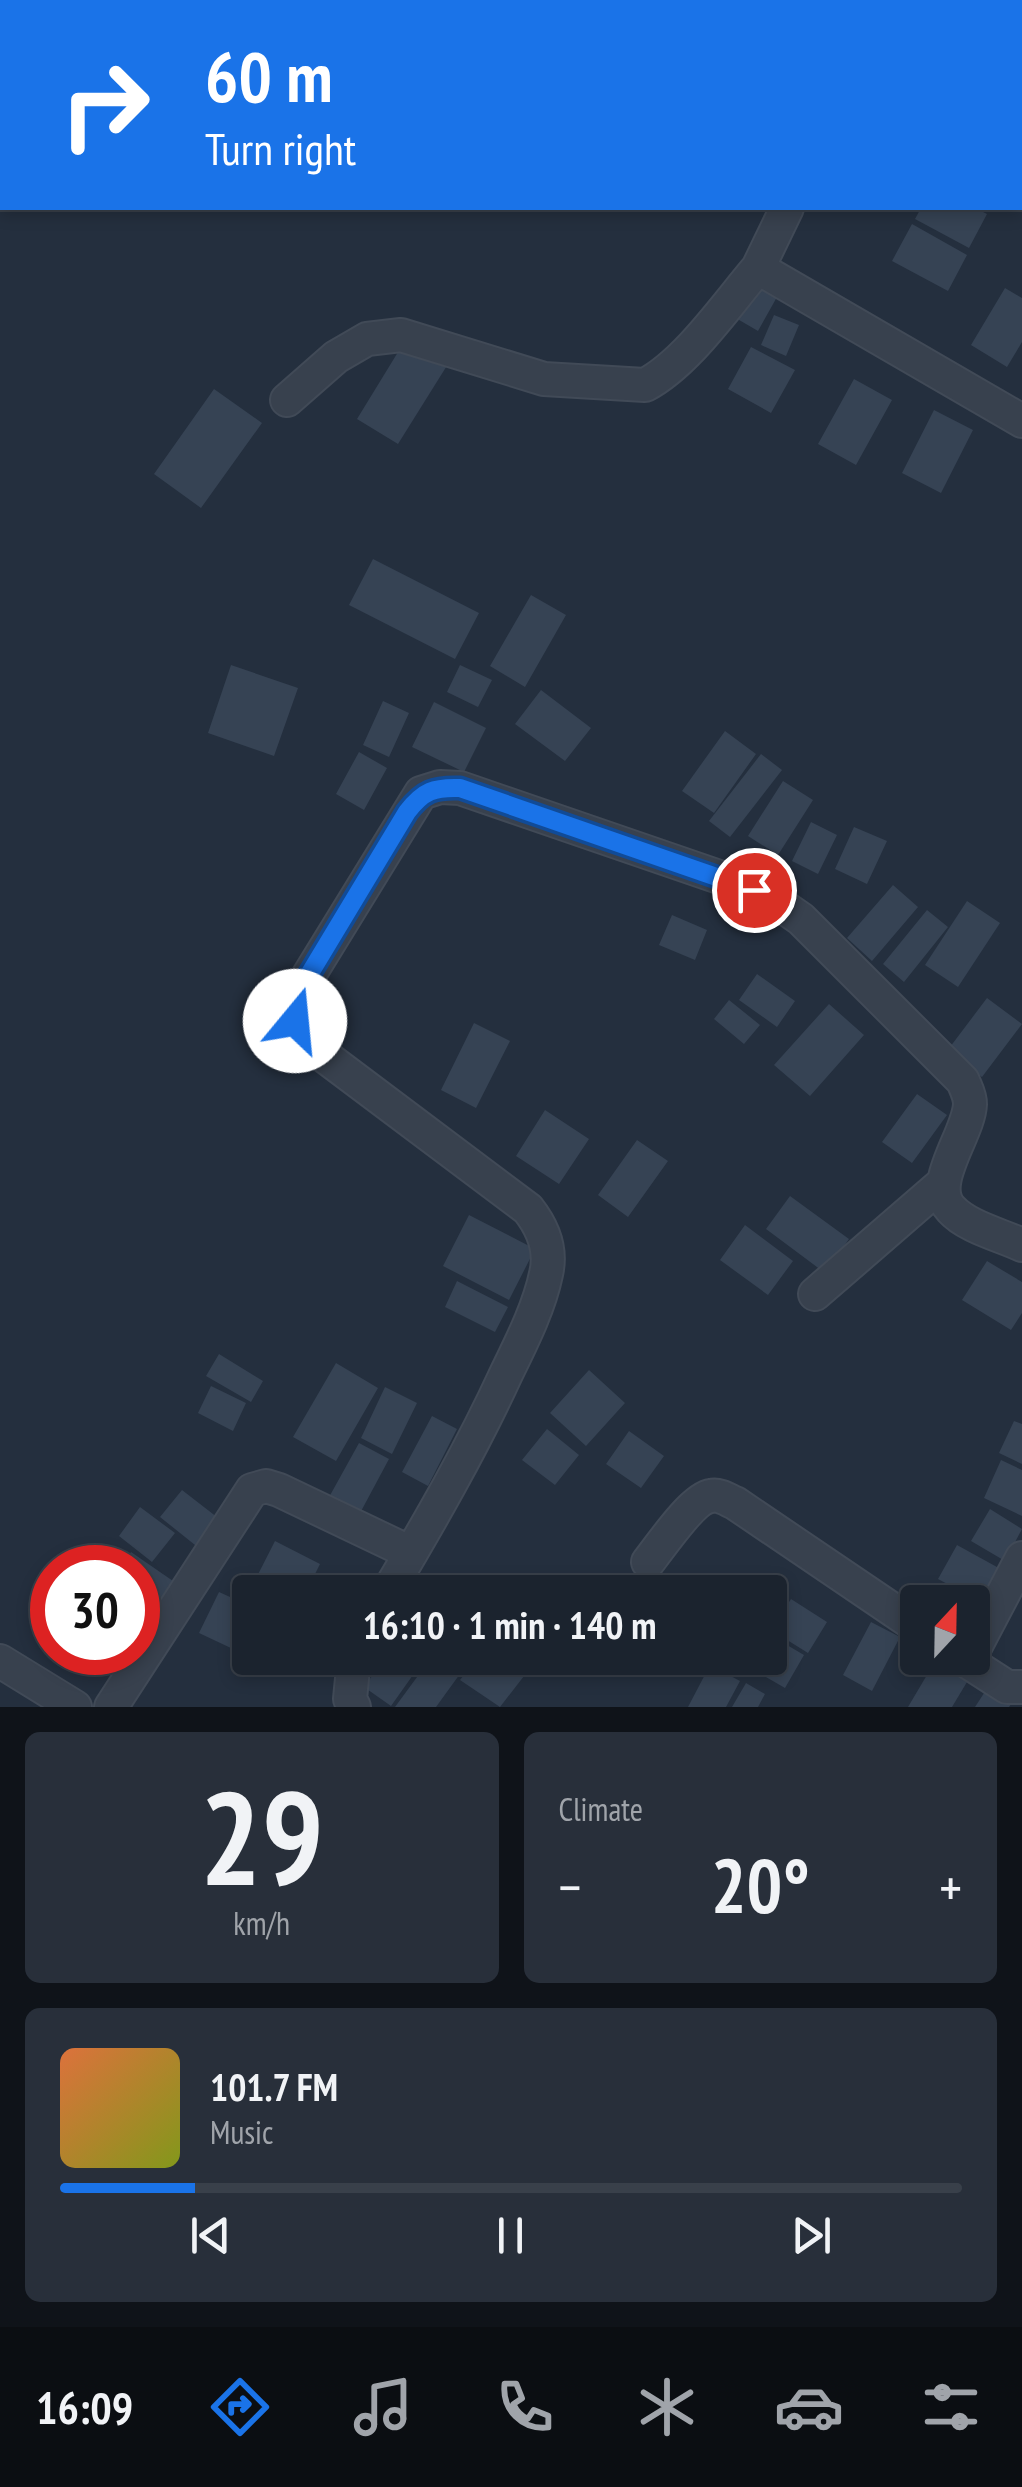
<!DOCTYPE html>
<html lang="en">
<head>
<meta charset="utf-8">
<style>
	:root { --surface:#1b232e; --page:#282f3a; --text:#f1f3f6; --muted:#a0a4aa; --line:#39404a; --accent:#1a73e8 }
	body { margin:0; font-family:"PT Sans Narrow",sans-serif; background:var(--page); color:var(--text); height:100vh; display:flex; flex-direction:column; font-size:38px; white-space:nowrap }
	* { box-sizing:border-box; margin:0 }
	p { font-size:32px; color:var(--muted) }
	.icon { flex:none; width:55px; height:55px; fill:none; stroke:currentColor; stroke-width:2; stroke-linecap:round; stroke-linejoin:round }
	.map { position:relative; height:1707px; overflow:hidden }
	.details { display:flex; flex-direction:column; gap:25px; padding:25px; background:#0f1319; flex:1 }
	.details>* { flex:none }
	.banner { position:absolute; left:0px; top:0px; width:1022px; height:210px; box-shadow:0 5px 15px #0003,0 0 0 2px var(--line); background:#1a73e8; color:#fff; overflow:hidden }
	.needle { width:65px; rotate:22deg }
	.tools { position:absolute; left:900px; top:1585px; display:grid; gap:20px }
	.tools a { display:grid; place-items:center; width:90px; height:90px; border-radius:10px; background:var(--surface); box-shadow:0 5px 15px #0003,0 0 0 2px var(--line); font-size:50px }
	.speed { position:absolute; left:30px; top:1545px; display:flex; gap:20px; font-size:50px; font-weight:700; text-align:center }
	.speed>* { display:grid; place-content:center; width:130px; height:130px; border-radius:50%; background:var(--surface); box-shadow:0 5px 15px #0003,0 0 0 2px var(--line); line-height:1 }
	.speed .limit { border:15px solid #d22; background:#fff; color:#111 }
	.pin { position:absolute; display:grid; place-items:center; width:85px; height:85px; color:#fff; margin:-42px; border:5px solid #fff; border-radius:50%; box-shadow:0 2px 10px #0007 }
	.me { position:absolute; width:110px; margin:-55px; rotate:17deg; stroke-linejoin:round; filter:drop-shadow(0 0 8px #0008) }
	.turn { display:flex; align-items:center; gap:35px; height:210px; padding:0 40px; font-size:45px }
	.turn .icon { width:130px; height:130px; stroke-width:2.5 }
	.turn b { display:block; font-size:70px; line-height:85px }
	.big { font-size:75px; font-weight:700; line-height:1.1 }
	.details .widget { flex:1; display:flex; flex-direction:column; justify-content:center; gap:15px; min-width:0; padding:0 35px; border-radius:15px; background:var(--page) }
	.details .dial { align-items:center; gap:0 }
	.dial b { font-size:130px; line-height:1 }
	.song { display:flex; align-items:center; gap:30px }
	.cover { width:120px; height:120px; border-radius:15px; background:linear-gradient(135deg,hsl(20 70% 55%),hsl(70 70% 35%)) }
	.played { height:10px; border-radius:5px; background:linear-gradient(90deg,var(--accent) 15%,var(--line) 15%) }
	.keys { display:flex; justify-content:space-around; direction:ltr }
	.heat { display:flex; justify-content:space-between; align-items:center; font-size:55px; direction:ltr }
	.details .tiles { flex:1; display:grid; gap:25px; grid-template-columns:1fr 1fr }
	.widget:last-child { grid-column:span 2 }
	.trip { position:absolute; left:232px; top:1575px; width:555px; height:100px; border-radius:10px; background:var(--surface); box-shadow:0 5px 15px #0003,0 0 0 2px var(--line); font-weight:700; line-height:100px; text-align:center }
	.tab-bar { display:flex; height:160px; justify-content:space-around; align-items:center; background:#0b0e12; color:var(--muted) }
	.tab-bar .icon { width:70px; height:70px }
	.tab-bar .on { color:var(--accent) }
	.tab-bar b { font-size:45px; color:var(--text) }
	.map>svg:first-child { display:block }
	.building { fill:#364354 }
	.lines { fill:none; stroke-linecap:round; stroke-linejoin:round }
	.minor-casing { stroke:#414a57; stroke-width:36 }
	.minor { stroke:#38414e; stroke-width:32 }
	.route-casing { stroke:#114b97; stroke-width:25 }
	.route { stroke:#1a73e8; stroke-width:18 }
</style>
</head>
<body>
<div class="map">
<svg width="1022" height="1707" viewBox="0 0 1022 1707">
	<rect width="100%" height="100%" fill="#242f3e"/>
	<path class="building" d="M921,208H975L987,214L969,248L915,219Z
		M912,224L967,255L948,291L892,261Z
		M753,283L777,297L758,331L734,317Z
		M1005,288L1022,298V342L1007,367L971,345Z
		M774,315L799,325L786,356L761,345Z
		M406,339L448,364L398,444L357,419Z
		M751,347L795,370L771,413L728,389Z
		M854,379L892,400L856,465L818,444Z
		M214,389L262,423L201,508L154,474Z
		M934,410L973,430L941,493L902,473Z
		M373,559L479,613L455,659L349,605Z
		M531,595L566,615L525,687L490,666Z
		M231,665L298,688L274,756L208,733Z
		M460,665L492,680L478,707L447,692Z
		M541,690L591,728L565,761L515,724Z
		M383,701L409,713L389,757L363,745Z
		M434,702L486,728L464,772L412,747Z
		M725,731L756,754L714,813L682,791Z
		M359,752L387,768L364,810L336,794Z
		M761,754L782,770L730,837L709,821Z
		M783,781L813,800L778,855L748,836Z
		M811,822L837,835L818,874L792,861Z
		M854,827L887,841L867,884L835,869Z
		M893,885L918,907L872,961L847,938Z
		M967,901L1000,923L958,987L925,965Z
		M927,910L948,927L904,982L883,964Z
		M672,915L707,930L695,960L659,945Z
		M757,974L795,1001L777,1027L739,1000Z
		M987,998L1022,1024L982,1077L947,1051Z
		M729,1000L760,1025L744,1044L714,1019Z
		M829,1004L864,1035L810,1096L774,1065Z
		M474,1023L510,1041L476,1108L441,1090Z
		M917,1094L947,1115L912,1163L882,1142Z
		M545,1110L589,1139L559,1184L516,1156Z
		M637,1140L668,1161L628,1217L598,1195Z
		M790,1196L849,1239L825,1273L766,1229Z
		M469,1215L535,1249L509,1300L443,1266Z
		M745,1225L793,1261L768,1295L720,1260Z
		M987,1261L1022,1282V1313L1011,1330L962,1300Z
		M457,1281L508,1307L495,1332L445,1307Z
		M219,1354L263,1381L251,1402L206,1376Z
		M336,1363L378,1388L336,1461L293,1437Z
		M589,1370L625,1403L586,1446L550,1413Z
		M211,1386L246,1403L233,1431L198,1413Z
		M385,1387L417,1403L392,1454L361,1438Z
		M432,1416L457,1429L428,1486L402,1472Z
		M1014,1421L1022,1424V1464L999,1453Z
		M547,1429L579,1455L555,1485L522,1460Z
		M629,1431L664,1456L641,1488L606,1464Z
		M359,1443L389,1459L359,1515L328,1499Z
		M1001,1460L1022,1470V1516L984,1498Z
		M182,1490L222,1521L200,1549L160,1517Z
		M140,1507L175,1533L152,1562L119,1536Z
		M990,1509L1022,1529L1005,1561L971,1541Z
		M275,1541L320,1564L306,1592H249Z
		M957,1545L1006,1572L989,1606L938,1579Z
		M131,1552L173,1581L158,1603L138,1589V1568H121Z
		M323,1580L345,1592H316Z
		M219,1592L250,1606V1657L199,1633Z
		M791,1599L827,1622L808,1653L771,1630Z
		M871,1622L900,1637L872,1691L843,1675Z
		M770,1635L804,1655L785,1688L747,1666L752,1658H770Z
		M73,1652H103L95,1666Z
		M385,1658H425L391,1706L364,1687Z
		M431,1658H452L465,1667L436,1707H395Z
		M477,1658H518L531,1667L500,1707L460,1680Z
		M937,1658H949L973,1672L952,1707H908Z
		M710,1665L740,1681L726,1707H688Z
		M746,1683L765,1694L758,1707H732Z
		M990,1684L1014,1700L1009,1707H975Z"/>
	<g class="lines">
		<g class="minor-casing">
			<path id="minor" d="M849,0L853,2
				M418,2L419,0
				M884,2L885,0
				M787,208L758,268L1022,421
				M287,400L336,357L367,339L401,335L544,379L645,385C687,363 727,304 758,268
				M815,1294L942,1184
				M648,1562C660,1547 693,1498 711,1496C719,1494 728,1500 735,1503L918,1627
				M388,1592C430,1521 471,1450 506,1374C521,1343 539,1308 546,1274C552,1249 543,1228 528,1209L311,1046L295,1021L298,993L421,793L440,787L460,788L754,889L778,903L801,919L963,1081C966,1089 970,1095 970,1104C969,1134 927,1184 951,1209C967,1227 1001,1235 1022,1245
				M972,1653L1022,1558
				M354,1658L350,1699L354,1707
				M962,1658L1007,1687H1022
				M0,1661L75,1707
				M111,1707L252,1490L266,1486L279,1490L411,1553"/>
		</g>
		<use href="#minor" class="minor"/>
	</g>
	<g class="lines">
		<g class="route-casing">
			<path id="route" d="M295,1021L298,993L407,812C423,791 434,787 460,788L754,890"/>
		</g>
		<use href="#route" class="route"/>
	</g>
</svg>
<div class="tools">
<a><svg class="needle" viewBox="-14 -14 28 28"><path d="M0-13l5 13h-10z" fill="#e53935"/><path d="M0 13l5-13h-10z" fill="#a0a4aa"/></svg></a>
</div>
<div class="speed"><div class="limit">30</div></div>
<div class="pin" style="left:754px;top:890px;background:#d93025"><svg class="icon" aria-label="arrive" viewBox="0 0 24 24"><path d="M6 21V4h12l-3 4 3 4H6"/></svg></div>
<svg class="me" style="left:295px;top:1021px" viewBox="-20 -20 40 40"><circle r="19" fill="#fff"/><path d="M0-13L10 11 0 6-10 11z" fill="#1a73e8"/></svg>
<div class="trip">16:10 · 1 min · 140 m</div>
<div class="banner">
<div class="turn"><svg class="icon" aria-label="right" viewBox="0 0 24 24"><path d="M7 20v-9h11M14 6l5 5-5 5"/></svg><div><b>60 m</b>Turn right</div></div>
</div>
</div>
<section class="details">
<div class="tiles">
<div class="widget dial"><b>29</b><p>km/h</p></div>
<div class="widget"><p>Climate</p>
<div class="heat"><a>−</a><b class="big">20°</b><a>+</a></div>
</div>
<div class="widget">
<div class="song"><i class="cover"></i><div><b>101.7 FM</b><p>Music</p></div></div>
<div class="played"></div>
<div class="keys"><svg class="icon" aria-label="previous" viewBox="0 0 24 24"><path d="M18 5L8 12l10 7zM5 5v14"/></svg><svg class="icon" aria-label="pause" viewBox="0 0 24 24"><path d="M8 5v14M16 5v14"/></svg><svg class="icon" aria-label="next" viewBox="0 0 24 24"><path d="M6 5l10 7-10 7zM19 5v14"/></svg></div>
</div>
</div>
</section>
<nav class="tab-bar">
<b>16:09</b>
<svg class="icon on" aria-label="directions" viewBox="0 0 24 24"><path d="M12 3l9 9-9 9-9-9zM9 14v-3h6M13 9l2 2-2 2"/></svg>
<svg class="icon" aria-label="music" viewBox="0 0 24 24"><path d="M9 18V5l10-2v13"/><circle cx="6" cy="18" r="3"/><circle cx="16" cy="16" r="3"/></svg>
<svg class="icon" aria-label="phone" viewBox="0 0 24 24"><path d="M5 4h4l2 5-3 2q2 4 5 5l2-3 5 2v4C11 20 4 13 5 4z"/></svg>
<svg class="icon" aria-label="climate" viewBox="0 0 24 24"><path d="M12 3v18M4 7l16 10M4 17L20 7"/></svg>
<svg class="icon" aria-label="car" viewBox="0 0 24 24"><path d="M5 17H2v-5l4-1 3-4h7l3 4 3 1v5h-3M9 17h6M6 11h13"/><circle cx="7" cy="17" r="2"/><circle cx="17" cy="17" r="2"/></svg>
<svg class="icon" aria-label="filters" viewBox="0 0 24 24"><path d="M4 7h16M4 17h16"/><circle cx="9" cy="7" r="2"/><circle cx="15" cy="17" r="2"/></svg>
</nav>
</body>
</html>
